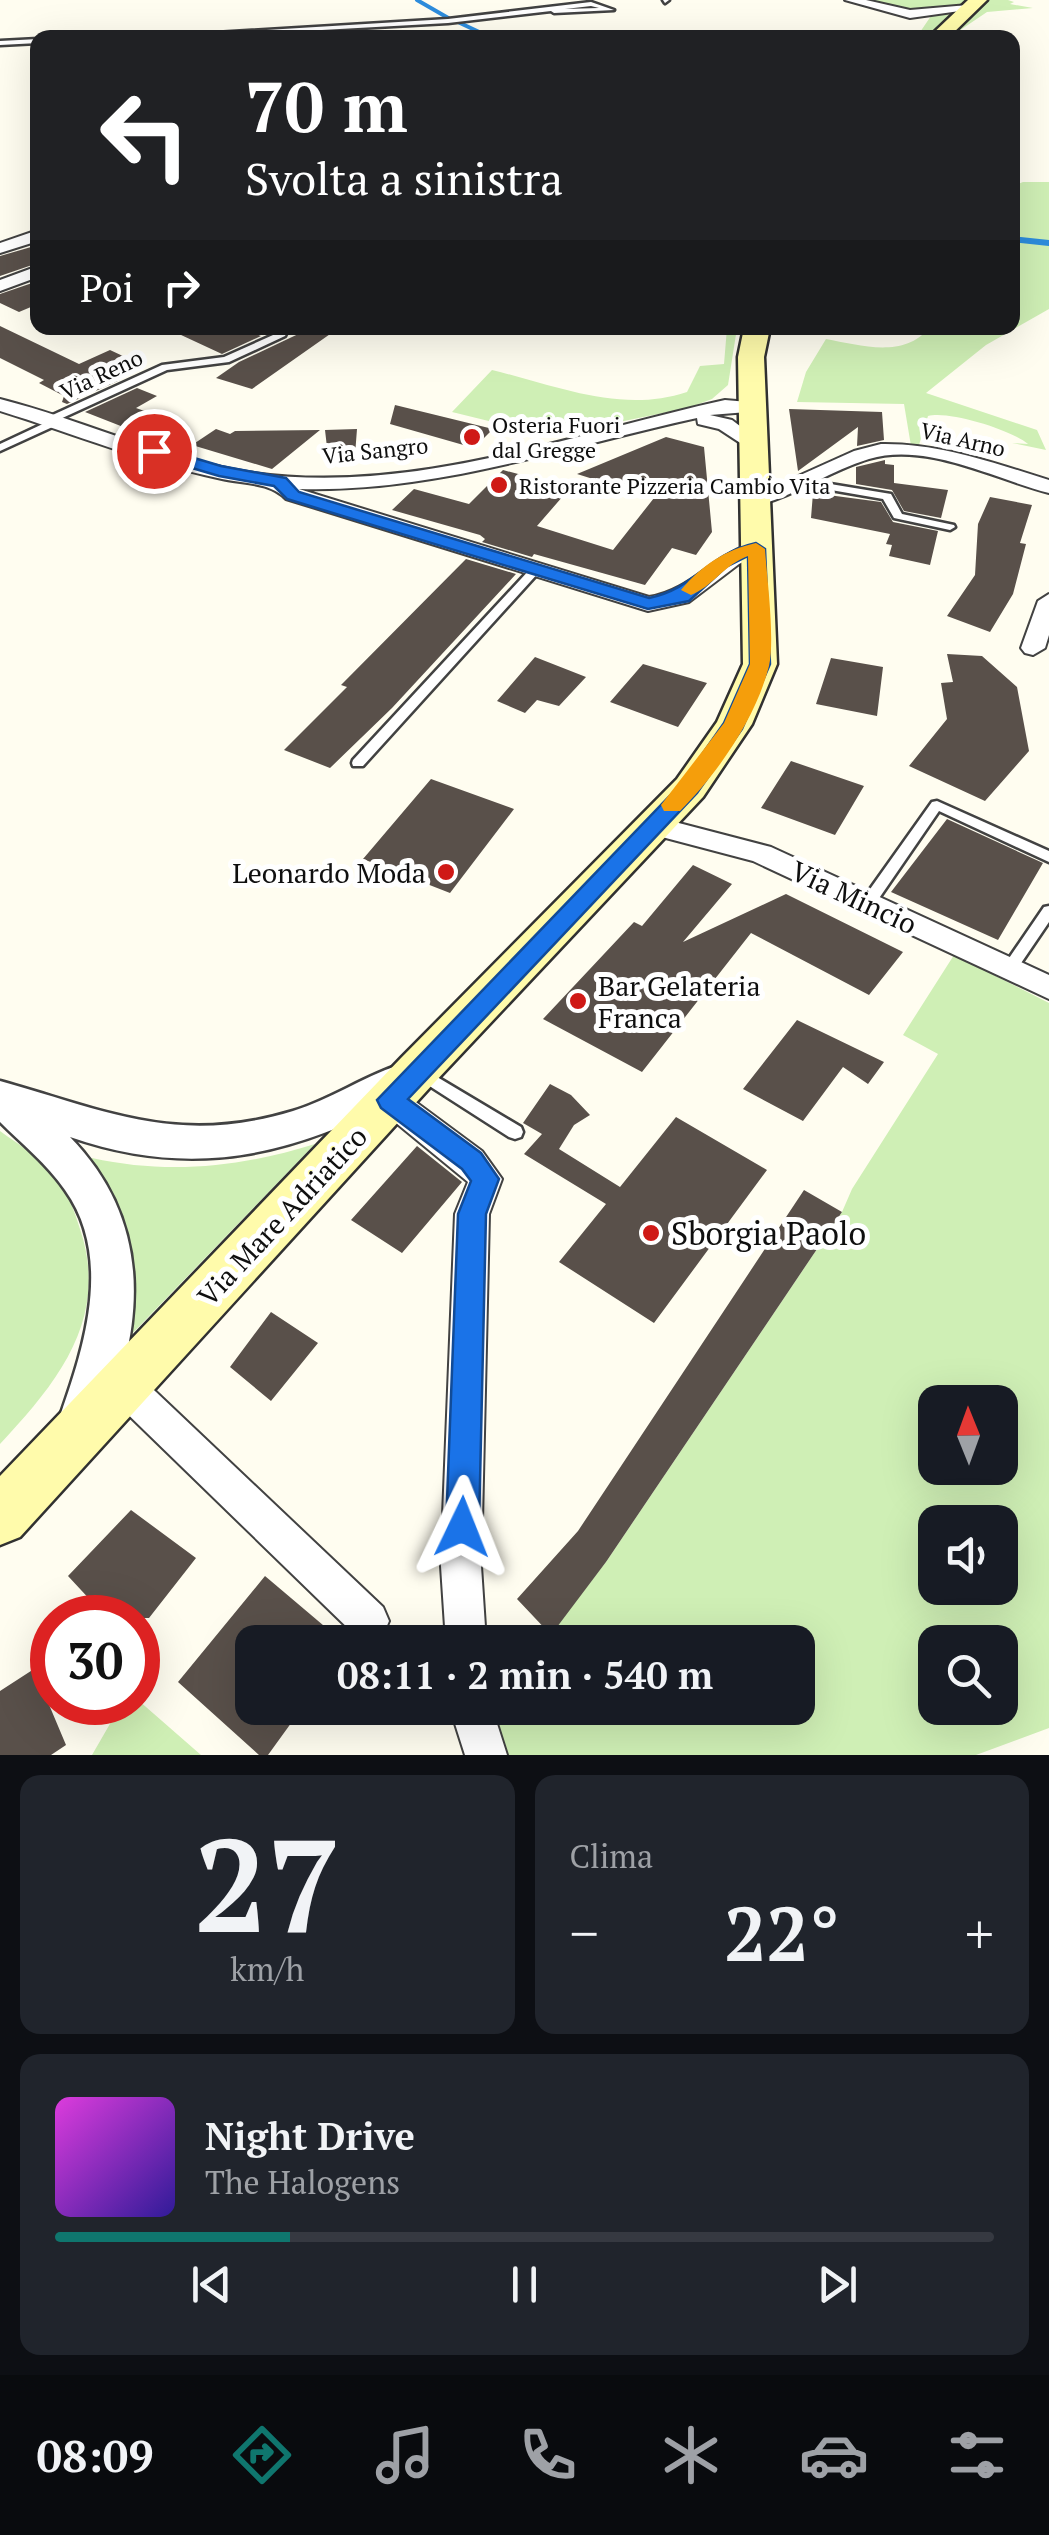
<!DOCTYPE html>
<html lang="it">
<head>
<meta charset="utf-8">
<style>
	:root { --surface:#171b24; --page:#20242c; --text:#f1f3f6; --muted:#9ea1a6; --line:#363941; --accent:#0f766e }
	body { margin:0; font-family:"PT Serif",serif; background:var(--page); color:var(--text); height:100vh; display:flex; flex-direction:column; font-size:38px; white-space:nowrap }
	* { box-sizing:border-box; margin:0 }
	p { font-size:32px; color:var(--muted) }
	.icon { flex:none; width:55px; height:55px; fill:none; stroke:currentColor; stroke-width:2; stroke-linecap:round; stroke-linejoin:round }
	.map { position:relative; height:1755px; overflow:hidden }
	.drawer { display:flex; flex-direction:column; gap:20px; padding:20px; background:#0d0f14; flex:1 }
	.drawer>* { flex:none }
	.banner { position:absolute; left:30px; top:30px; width:990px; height:305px; border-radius:20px; box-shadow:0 10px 40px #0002; background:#202124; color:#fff; overflow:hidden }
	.needle { width:65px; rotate:359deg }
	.fabs { position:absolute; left:918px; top:1385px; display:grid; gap:20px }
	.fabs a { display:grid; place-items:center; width:100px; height:100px; border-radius:20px; background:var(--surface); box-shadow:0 10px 40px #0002; font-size:50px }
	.speed { position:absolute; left:30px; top:1595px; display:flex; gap:20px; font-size:50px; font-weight:700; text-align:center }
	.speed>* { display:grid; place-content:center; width:130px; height:130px; border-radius:50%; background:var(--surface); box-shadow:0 10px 40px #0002; line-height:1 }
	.speed .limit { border:15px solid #d22; background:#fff; color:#111 }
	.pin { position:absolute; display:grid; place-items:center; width:85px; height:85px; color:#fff; margin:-42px; border:5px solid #fff; border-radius:50%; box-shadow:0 2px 10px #0007 }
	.me { position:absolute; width:110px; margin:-55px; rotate:2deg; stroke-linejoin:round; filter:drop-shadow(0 0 8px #0008) }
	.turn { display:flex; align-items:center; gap:35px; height:210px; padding:0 50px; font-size:45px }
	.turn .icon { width:130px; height:130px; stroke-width:2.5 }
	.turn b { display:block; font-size:70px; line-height:85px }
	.then { display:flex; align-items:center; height:95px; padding:0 50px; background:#0003; gap:20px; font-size:38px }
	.big { font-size:75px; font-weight:700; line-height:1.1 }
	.drawer .widget { flex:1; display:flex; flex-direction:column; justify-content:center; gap:15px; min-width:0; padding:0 35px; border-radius:20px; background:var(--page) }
	.drawer .dial { align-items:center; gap:0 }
	.dial b { font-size:130px; line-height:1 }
	.song { display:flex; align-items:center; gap:30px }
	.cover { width:120px; height:120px; border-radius:15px; background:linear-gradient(135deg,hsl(300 70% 55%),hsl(250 70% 35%)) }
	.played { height:10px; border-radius:5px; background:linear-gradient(90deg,var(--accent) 25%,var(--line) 25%) }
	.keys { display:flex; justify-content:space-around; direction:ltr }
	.heat { display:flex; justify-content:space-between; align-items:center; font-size:55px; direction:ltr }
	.drawer .tiles { flex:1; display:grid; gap:20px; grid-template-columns:1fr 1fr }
	.widget:last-child { grid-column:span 2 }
	.trip { position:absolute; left:235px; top:1625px; width:580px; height:100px; border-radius:20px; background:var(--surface); box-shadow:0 10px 40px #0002; font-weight:700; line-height:100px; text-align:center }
	.dock { display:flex; height:160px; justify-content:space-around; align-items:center; background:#090b0e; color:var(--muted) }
	.dock .icon { width:70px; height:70px }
	.dock .active { color:var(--accent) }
	.dock b { font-size:45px; color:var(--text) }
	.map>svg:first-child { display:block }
	.green { fill:#cfefb5; fill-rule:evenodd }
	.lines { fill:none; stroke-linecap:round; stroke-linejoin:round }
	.stream-far1 { stroke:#2d8cdc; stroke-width:4 }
	.stream { stroke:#2d8cdc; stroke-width:6 }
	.building { fill:#59504a }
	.service-casing { stroke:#424242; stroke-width:5 }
	.minor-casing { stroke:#424242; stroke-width:4 }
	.tertiary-casing { stroke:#424242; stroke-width:5 }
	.secondary-casing { stroke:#313131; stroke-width:5 }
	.service { fill:#fff; fill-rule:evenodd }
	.minor { fill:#fff; fill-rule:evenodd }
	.tertiary { fill:#fff; fill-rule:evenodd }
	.secondary { fill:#fffbab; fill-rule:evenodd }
	.route { fill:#1a73e8; stroke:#114b97; stroke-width:2.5 }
	.slow { fill:#f59e0b }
	.poi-dot { fill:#cf1916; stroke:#fff; stroke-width:4 }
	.labels { text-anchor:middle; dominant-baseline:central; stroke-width:10; stroke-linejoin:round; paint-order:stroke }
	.far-street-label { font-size:22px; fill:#0f0f0f; stroke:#fff }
	.far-poi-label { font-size:22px; fill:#0f0f0f; stroke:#fff; text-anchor:start }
	.poi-label { font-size:28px; fill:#0f0f0f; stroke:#fff; text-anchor:end }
	.street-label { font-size:28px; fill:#0f0f0f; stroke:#fff }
	.near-poi-label { font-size:32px; fill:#0f0f0f; stroke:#fff; text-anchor:start }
</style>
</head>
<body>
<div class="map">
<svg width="1049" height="1755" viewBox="0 0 1049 1755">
	<rect width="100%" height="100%" fill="#fffdf0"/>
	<path class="green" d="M857,0H1008L1014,2L1010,4L1033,8L987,12L950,37L916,38L931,16L937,14Z
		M1023,182H1049V309L986,345L926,393L1037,430L1046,450L1012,443L1028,444C1012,430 948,410 928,416L918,448L911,446L904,404L797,402L806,372L826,339C859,345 904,359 929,328H1012L1013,186Z
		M727,328H737L728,385L712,399L688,408L550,436L452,412L492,370C558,386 621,414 687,392L700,366L724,364Z
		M954,955L1049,1003V1728L976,1755H501L488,1708H798V1642H544L606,1562L842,1212L852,1189L938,1054L903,1035ZM935,1402H1000V1468H935ZM935,1522H1000V1588H935ZM935,1642H1000V1708H935Z
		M0,1131C18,1144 39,1157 54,1174C67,1189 74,1210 80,1229C110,1318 58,1382 0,1444Z
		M315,1144L128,1338L86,1165L92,1158C169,1175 241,1167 315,1144Z
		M138,1700L201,1755H92L122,1703Z"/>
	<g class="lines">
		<path class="stream-far1" d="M417,0L450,19
			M460,23L492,38"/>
		<path class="stream" d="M1012,239L1049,243"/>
	</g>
	<path class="building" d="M38,245V263L0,276V256Z
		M38,281V304L19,312L0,303V294Z
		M0,326L79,364L110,350L140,364L113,377L120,380L67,404L62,402L64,396L39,383L44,380L0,358Z
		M166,328H240L261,336L222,354Z
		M311,328H330L333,332L252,389L216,378L239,362Z
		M137,388L157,396L136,408L184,425L159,441L85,412Z
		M395,405L493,429L474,448L390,424Z
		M789,409L882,412L884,440L857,446L858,427L798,471Z
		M216,429L230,434L235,431L320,430L272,469L192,445Z
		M357,429L355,455L328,456L325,430Z
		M666,437L704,447L712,532L696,555L672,548L645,585L534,554L532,557L482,542L485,539L480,535L392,510L414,489L469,504L503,470L570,488L537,526L613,550L654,498L577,474Z
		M885,460V464L894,465V483L948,490L941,518L904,511L892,490L856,484V467Z
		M813,493L881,502L893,522L938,531L930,565L889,556L892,545L886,544L890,534L811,518Z
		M990,497L1032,505L1020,543L1026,544L1013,594L990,632L947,616L975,575L978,524Z
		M466,559L516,574L392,708L330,768L284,750L347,687L341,685Z
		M947,654L982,656L1017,687L1029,751L985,801L909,766L947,719L941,683L953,682Z
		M535,657L586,677L559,706L537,700L525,713L497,701Z
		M831,658L883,667L877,716L816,704Z
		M643,664L707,683L678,727L610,702Z
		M791,761L864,786L835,835L761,808Z
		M431,779L514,809L450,893L363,859Z
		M947,819L1043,863L998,940L891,892Z
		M693,865L732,884L683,942L786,894L903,952L869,995L751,933L642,1072L543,1019L634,922L642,926Z
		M797,1020L884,1062L868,1084L843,1067L803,1121L743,1089Z
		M550,1084L571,1095L590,1115L574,1125L559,1149L620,1187L676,1117L767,1170L654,1323L559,1262L606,1204L524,1154L542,1134L523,1123Z
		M417,1146L462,1182L402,1253L351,1220Z
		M804,1190L842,1212L606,1562L551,1635L517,1599L578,1531Z
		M271,1312L318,1343L271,1401L230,1367Z
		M131,1510L196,1558L149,1618H107L68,1576Z
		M265,1576L343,1642H252V1708H302L268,1755H259L178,1682Z
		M34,1669L66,1745L51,1755H0V1691Z"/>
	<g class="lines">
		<g class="service-casing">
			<path id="service" d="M663,0H669L665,3Z
				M591,2L614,10L554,13L551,11L448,23L180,38H133L448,19ZM591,6L599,8L565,9Z
				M38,39V43L0,45V41Z
				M282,331L286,334L285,336L229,362L167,370L58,420L61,422L59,424L0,451V444L47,422L44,420L46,418L162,365L224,357Z
				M806,480L891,494L902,514L954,525L955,527L950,530L894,518L883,499L802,485L801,483Z
				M536,566L542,569L540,571L363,766H353L352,763L353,760L532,567Z
				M937,801L1049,851V862L939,811L873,907H863L861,903L863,899L932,802Z
				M1049,906V922L1015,972H1005L1003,968L1005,964L1044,907Z
				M422,1068L521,1127L523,1132L521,1137L515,1139L509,1137L417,1078L414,1074L417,1070Z"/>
		</g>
		<g class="minor-casing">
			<path id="minor" d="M845,0H866L910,10L968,5L974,9L910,18Z
				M38,230V241L0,253V243Z
				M38,266V277L0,291V280Z
				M0,399C83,420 162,458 248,472C407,497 571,434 725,400L760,403V411L710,415L732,420L761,442L764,446L754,452L719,429L698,424L697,418C565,447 435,493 299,489L649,597C692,590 715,553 757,542L768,549L739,564L689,602L648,611L286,499C269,482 245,484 222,479C146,463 74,434 0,411Z
				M881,444C940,443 994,463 1049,480V493C994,479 927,442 869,459C829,471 796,496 755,506L745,500L854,451Z
				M1049,594V635L1045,648L1033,655L1025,653L1021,648L1038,601Z
				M652,816L771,847L1049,975V999L753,861L643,832L639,825L643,818Z
				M390,1087L401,1091L482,1151L502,1179L489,1214L481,1566L486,1642H446L441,1566L455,1214L468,1182L379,1109L374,1100L379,1091Z
				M123,1368L136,1373L383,1607L389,1621L383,1635L369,1641L355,1635L110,1397L105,1385L110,1373Z
				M450,1708H492L507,1755H465Z"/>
		</g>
		<g class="tertiary-casing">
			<path id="tertiary" d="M399,1065L413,1070L419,1081L413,1092C297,1154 197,1181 70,1137C154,1223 145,1328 101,1432L84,1439L67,1432L60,1416C85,1345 113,1257 65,1190C47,1164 22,1144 0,1122V1081C108,1111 177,1146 293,1111C330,1100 362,1077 399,1065Z"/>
		</g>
		<g class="secondary-casing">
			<path id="secondary" d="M968,0H987L948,38H928Z
				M744,328H770L764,357L777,664L752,724L703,797L433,1084L20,1537L0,1545V1476L401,1058L677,779L717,722L743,664L738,357Z"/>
		</g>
		<use href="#service" class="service"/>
		<use href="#minor" class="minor"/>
		<use href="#tertiary" class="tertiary"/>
		<use href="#secondary" class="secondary"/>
	</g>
	<path class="route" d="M154,446L221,466L286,478L299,492L649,598C697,588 705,555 756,543L765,549L770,664L742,729L697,793L408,1099L481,1153L499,1179L486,1214L479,1527L474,1539L462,1543L451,1539L446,1527L458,1214L471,1181L462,1169L381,1108L377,1100L682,783L724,723L750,664L748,556L726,567L689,601L648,609L287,499L274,486L219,476L148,455V448Z"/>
	<path class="slow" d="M756,543L765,549C767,578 775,639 769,666C756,718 718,773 680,811H664L661,805L724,723L750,664L748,556C725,564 712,587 691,595L681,590C702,565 725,550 756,543Z"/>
	<g class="poi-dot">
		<circle cx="472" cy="437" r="10"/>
		<circle cx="499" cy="485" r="10"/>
		<circle cx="446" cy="872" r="10"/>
		<circle cx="578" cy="1001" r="10"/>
		<circle cx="651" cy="1233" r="10"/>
	</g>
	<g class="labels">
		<g class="far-street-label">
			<text transform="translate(101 374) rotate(-25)">Via Reno</text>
			<text transform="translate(963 439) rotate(13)">Via Arno</text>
			<text transform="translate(375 450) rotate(-6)">Via Sangro</text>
		</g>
		<g class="far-poi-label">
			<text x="492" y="424">Osteria Fuori<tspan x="492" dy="25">dal Gregge</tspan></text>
			<text x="519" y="485">Ristorante Pizzeria Cambio Vita</text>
		</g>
		<g class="poi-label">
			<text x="426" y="872">Leonardo Moda</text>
			<text x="598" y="985" text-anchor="start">Bar Gelateria<tspan x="598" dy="32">Franca</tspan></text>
		</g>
		<g class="street-label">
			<text transform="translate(854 897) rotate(25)">Via Mincio</text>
			<text transform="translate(282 1216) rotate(-47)">Via Mare Adriatico</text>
		</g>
		<g class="near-poi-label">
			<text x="671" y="1233">Sborgia Paolo</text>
		</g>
	</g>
</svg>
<div class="fabs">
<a><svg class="needle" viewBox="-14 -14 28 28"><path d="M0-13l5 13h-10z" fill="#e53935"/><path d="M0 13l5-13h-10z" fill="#9ea1a6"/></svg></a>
<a><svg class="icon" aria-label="sound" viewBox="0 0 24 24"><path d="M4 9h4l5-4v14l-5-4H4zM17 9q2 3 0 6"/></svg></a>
<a><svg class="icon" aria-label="search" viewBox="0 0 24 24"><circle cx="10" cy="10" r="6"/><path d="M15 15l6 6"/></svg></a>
</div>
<div class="speed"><div class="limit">30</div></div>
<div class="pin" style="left:154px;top:451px;background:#d93025"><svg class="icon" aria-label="arrive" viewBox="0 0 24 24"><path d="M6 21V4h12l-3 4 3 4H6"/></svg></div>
<svg class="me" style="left:462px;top:1527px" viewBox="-20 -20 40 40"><path d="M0-17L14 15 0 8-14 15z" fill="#1a73e8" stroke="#fff" stroke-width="4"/></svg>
<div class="trip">08:11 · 2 min · 540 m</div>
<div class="banner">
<div class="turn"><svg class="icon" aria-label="left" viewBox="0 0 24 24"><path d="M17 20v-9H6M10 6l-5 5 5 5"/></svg><div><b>70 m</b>Svolta a sinistra</div></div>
<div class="then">Poi<svg class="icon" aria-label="right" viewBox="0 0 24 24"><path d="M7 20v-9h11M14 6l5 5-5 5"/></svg></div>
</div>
</div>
<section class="drawer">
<div class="tiles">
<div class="widget dial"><b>27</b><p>km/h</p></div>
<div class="widget"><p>Clima</p>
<div class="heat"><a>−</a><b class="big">22°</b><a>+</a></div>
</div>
<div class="widget">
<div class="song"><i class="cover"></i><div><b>Night Drive</b><p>The Halogens</p></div></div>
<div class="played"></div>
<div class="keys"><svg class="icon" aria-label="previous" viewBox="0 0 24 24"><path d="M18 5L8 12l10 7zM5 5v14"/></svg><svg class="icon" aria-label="pause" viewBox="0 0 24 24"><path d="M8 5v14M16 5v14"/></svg><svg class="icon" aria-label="next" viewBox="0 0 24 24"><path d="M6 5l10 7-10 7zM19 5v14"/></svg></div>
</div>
</div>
</section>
<nav class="dock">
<b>08:09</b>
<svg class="icon active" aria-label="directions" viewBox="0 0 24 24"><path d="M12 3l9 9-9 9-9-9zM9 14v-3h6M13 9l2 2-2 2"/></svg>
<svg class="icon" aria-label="music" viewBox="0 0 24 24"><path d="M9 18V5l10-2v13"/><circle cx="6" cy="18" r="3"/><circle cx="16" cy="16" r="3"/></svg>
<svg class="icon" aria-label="phone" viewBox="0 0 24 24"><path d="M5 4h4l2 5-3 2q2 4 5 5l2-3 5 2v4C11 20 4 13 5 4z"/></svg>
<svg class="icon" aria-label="climate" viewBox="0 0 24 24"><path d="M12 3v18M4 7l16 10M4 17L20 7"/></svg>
<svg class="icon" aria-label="car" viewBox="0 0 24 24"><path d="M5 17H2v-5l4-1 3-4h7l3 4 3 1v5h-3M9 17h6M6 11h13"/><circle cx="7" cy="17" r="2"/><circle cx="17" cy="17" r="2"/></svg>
<svg class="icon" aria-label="filters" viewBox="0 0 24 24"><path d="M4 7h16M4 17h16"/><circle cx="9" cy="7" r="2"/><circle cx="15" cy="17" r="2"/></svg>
</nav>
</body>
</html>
